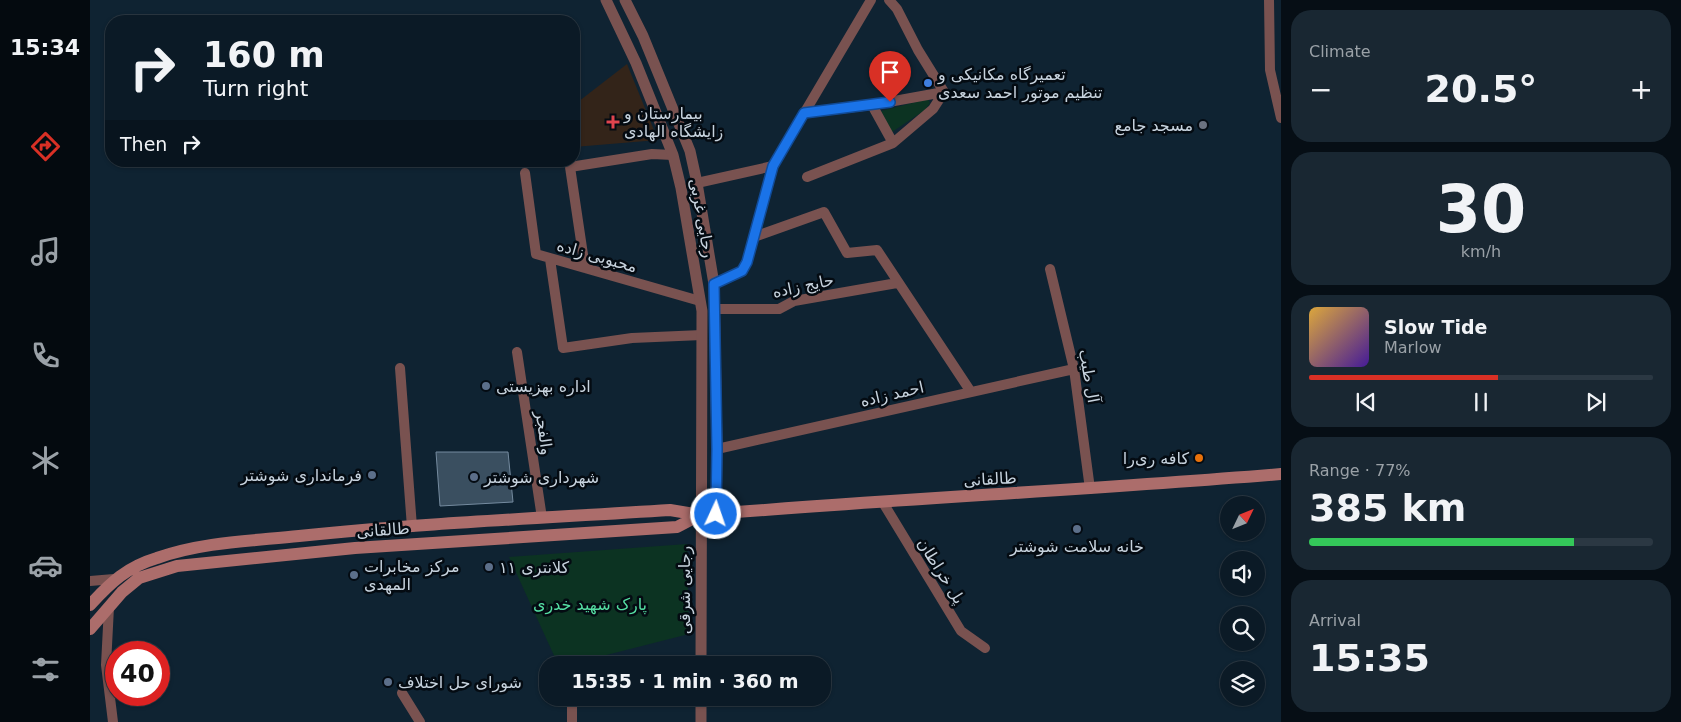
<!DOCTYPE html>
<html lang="en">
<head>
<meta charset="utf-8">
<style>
	:root { --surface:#0b1a26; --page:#192732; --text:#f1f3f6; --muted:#9aa1a7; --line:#2b3843; --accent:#d93025 }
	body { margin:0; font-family:"DejaVu Sans","Noto Naskh Arabic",sans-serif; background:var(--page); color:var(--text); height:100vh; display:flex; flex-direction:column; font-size:19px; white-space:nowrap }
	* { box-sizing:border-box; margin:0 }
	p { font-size:16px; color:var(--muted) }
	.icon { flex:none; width:28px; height:28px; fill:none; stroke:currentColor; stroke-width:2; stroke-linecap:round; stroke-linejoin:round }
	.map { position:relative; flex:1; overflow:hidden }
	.details { display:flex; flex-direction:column; gap:10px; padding:10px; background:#060e15; width:400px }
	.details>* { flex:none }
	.top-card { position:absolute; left:15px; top:15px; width:475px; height:152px; border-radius:20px; box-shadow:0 1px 4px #0004,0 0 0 1px var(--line); background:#0b1a26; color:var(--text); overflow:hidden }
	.needle { width:32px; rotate:47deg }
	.tools { position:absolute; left:1130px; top:496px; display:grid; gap:10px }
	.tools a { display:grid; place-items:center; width:45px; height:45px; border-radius:50%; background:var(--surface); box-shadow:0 1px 4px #0004,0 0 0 1px var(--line); font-size:25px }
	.speed { position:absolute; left:15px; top:641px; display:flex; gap:10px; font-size:25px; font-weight:700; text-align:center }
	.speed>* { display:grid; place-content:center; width:65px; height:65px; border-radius:50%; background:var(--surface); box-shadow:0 1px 4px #0004,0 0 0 1px var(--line); line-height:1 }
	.speed .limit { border:8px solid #d22; background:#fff; color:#111 }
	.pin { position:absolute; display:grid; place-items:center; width:42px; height:42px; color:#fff; margin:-51px -21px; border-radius:50% 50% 50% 0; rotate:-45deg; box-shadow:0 0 5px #0007 }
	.pin .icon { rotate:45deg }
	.me { position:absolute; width:55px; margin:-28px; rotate:3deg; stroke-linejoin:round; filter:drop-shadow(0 0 4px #0008) }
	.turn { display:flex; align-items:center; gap:18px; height:105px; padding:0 15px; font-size:22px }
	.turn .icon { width:65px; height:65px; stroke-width:2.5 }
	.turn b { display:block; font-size:35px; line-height:42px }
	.then { display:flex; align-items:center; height:48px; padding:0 15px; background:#0003; gap:10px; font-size:19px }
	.big { font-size:38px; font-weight:600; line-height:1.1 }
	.details .widget { flex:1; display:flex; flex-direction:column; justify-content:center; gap:8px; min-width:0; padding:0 18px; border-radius:20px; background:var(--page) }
	.details .dial { align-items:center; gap:0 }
	.dial b { font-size:65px; line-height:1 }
	.song { display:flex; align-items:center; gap:15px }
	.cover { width:60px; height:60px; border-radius:8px; background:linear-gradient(135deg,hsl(40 70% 55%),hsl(260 70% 35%)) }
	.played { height:5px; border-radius:2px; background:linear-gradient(90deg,var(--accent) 55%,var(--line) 55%) }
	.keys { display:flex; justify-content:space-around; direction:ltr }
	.heat { display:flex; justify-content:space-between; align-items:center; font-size:28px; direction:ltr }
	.charge { height:8px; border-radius:4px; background:linear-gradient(90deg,#34c759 77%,var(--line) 0) }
	.trip { position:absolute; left:449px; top:656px; width:292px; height:50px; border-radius:20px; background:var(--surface); box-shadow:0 1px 4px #0004,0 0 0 1px var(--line); font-weight:600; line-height:50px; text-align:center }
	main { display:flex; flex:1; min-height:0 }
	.dock { display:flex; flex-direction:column; width:90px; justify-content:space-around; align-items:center; background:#040a0f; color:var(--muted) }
	.dock .icon { width:35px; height:35px }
	.dock .selected { color:var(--accent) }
	.dock b { font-size:22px; color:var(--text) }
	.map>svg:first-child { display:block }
	.medical { fill:#332419 }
	.green { fill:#0c3322 }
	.building { fill:#3a4f60; stroke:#758b9f }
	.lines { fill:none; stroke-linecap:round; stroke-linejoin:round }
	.minor { stroke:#795250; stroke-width:10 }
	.tertiary { stroke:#795250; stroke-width:11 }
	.secondary { stroke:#ac6d6b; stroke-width:12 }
	.route-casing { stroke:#114b97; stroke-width:12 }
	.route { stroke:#1a73e8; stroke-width:9 }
	.shop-dot { fill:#3f7fe0; stroke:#040b12; stroke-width:2 }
	.health-dot { fill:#e0444e; stroke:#040b12; stroke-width:2 }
	.worship-dot { fill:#6b7280; stroke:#040b12; stroke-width:2 }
	.service-dot { fill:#5c6f8a; stroke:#040b12; stroke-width:2 }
	.food-dot { fill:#e8710a; stroke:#040b12; stroke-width:2 }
	.labels { text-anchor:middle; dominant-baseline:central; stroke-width:5; stroke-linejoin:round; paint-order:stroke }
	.poi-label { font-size:16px; fill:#c7d3de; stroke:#040b12; text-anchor:start }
	.street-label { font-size:16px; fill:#c7d3de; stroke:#040b12 }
	.park-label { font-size:16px; fill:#55dfa3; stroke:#040b12 }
</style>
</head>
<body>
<main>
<nav class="dock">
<b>15:34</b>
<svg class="icon selected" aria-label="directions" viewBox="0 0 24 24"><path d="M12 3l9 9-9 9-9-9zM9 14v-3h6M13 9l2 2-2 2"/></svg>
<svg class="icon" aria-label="music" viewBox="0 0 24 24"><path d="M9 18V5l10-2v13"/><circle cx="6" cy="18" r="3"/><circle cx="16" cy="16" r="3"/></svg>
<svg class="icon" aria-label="phone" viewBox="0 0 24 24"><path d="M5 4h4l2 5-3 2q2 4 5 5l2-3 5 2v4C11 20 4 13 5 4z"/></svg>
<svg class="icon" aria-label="climate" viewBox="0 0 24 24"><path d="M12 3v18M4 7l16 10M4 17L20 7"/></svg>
<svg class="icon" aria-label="car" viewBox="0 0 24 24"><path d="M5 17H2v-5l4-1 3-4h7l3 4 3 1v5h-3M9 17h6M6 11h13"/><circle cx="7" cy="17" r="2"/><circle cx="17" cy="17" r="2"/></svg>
<svg class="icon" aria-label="filters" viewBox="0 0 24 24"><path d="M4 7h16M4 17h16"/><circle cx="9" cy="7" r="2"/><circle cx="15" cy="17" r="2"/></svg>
</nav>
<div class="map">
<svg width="1191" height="722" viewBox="0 0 1191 722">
	<rect width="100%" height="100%" fill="#0f2332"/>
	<path class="medical" d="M537,64L568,140L484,147V105Z"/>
	<path class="green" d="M838,99L840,103L835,110L802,132L791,111Z
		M597,544L599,634L485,663L467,662L419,557Z"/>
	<path class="building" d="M346,452H418L423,502L350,506Z"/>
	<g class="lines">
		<path class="minor" d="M799,0L807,9L828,50L854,92
			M1179,0L1180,70L1191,118
			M714,113L782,105
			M435,173L446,254L610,301
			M717,177L803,143L782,105L854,92L843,109L803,143
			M607,183L683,166
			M664,237L734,212L757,253L787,250L881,392
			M460,259L473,348L542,338L612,335
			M495,268L480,167L562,154L583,155
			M960,269L984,369L1000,489
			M624,284L652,271L657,262L683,166L781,0
			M625,309H689L704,301L807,283
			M427,352L452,518
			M310,368L322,527
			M627,449L984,369
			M792,501L871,631L895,648
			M0,581L24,579
			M19,607L16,665L23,722
			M312,693L330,722
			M482,722V706"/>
		<path class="tertiary" d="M516,0L546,63L583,155L591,188L612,311L611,665
			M535,0L553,36L600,151L607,183L624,284L627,449L626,514
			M611,698V722"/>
		<path class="secondary" d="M610,515C804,499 998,490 1191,474
			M0,605C21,582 37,567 67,558C112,542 161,541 209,536C332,523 456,518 580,510L610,515L587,527L265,548L87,566L49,578L32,592L0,629"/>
	</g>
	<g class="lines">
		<g class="route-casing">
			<path id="route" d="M626,514L627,449L624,284L652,271L657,262L683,166L714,113L800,102"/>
		</g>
		<use href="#route" class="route"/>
	</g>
	<circle class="shop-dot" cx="838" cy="83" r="5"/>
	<path class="health-dot" d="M520.5 114.5h5v5h5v5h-5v5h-5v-5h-5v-5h5z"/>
	<circle class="worship-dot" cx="1113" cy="125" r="5"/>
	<g class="service-dot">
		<circle cx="396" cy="386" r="5"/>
		<circle cx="282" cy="475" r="5"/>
		<circle cx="384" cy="477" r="5"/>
		<circle cx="987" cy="529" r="5"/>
		<circle cx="399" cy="567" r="5"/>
		<circle cx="264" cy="575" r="5"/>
		<circle cx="298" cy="682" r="5"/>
	</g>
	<circle class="food-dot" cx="1109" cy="458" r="5"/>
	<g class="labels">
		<g class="poi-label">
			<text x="848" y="74">تعمیرگاه مکانیکی و<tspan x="848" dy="18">تنظیم موتور احمد سعدی</tspan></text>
			<text x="534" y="113">بیمارستان و<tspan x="534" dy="18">زایشگاه الهادی</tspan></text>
			<text x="1103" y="125" text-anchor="end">مسجد جامع</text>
			<text x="406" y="386">اداره بهزیستی</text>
			<text x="1099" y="458" text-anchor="end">کافه‌ ری‌را</text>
			<text x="272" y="475" text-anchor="end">فرمانداری شوشتر</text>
			<text x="394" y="477">شهرداری شوشتر</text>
			<text x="987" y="546" text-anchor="middle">خانه سلامت شوشتر</text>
			<text x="274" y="566">مرکز مخابرات<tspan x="274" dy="18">المهدی</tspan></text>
			<text x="409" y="567">کلانتری ۱۱</text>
			<text x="308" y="682">شورای حل اختلاف</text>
		</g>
		<g class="street-label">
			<text transform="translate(612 218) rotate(80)">رجایی غربی</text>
			<text transform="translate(507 256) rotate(16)">محبوبی زاده</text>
			<text transform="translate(713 286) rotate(-12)">حایج زاده</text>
			<text transform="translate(999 376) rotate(80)">آل طیب</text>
			<text transform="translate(802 394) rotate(-13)">احمد زاده</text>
			<text transform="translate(454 433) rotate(82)">والفجر</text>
			<text transform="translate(900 479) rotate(-3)">طالقانی</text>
			<text transform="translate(293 530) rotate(-4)">طالقانی</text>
			<text transform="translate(851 571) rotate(58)">پل خراطان</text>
			<text transform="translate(594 590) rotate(-90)">رجایی شرقی</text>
		</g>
		<g class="park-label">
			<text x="500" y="604">پارک شهید خدری</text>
		</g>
	</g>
</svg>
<div class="tools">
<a><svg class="needle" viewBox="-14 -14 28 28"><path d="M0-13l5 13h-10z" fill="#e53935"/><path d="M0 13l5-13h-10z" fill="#9aa1a7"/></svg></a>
<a><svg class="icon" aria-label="sound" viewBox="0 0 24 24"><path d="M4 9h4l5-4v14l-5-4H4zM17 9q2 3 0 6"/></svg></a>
<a><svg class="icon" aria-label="search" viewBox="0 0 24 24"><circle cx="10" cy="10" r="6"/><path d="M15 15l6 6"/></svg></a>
<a><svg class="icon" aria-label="layers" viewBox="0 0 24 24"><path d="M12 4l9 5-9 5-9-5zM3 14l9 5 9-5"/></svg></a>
</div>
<div class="speed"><div class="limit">40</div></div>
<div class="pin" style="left:800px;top:102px;background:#d93025"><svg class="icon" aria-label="arrive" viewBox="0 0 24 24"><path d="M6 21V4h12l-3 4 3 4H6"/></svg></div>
<svg class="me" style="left:626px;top:514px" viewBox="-20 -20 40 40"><circle r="17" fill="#1a73e8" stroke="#fff" stroke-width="3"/><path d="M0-11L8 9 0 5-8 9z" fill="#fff"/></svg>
<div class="trip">15:35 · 1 min · 360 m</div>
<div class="top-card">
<div class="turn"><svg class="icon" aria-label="right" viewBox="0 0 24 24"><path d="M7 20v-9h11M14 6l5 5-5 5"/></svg><div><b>160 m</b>Turn right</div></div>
<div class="then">Then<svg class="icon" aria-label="right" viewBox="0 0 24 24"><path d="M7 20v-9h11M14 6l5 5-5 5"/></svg></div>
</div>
</div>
<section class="details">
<div class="widget"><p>Climate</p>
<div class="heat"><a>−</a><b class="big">20.5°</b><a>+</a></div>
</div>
<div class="widget dial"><b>30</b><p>km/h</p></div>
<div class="widget">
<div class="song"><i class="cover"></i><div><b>Slow Tide</b><p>Marlow</p></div></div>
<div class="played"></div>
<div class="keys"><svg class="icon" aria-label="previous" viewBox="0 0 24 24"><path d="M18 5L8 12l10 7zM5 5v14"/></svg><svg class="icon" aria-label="pause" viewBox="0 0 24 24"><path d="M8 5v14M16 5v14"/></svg><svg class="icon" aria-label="next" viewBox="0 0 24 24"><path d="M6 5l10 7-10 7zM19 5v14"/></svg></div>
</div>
<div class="widget"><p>Range · 77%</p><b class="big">385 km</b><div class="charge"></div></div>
<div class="widget"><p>Arrival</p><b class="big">15:35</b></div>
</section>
</main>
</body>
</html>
